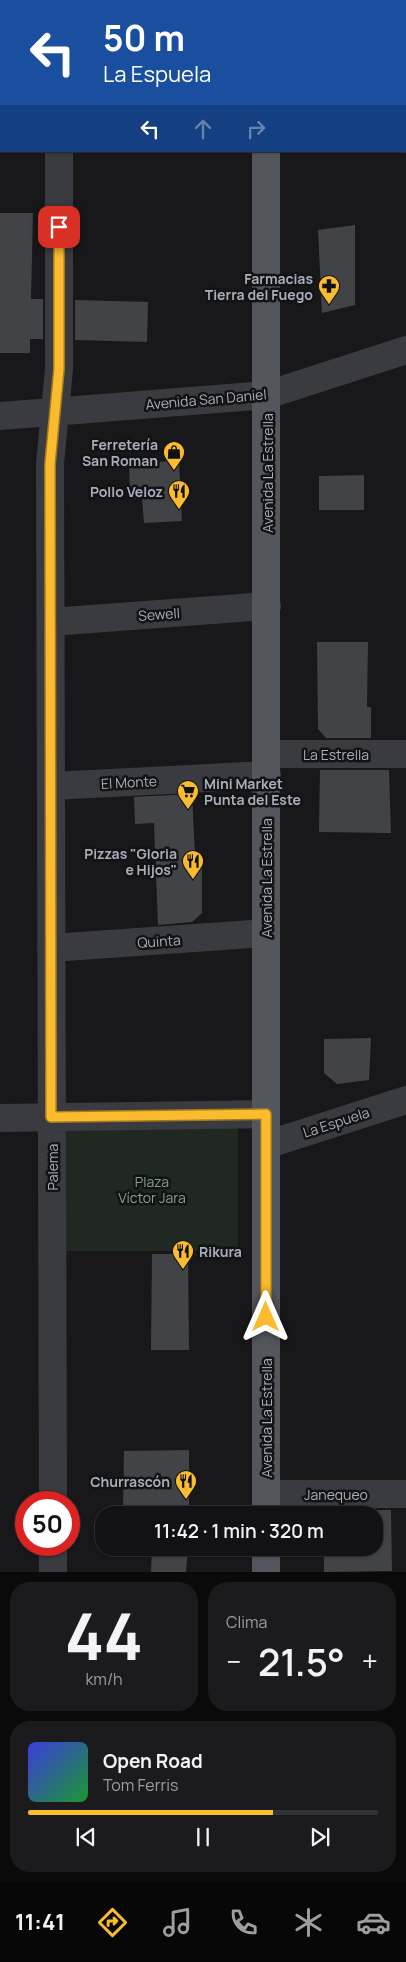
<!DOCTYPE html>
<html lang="es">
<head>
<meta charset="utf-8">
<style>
	:root { --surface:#121214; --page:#1b1b1d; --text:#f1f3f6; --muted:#9c9ea0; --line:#313234; --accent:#fbbb2e }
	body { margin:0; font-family:Manrope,sans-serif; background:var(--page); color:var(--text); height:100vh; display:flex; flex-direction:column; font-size:19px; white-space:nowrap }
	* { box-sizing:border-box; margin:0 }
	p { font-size:16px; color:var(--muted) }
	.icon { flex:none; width:28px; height:28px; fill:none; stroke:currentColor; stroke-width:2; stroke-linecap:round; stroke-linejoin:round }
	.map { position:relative; height:1572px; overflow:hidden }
	.panel { display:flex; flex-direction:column; gap:10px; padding:10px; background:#0a0a0b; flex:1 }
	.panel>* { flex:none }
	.guide { position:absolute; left:0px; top:0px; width:406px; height:152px; box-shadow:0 1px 4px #0004,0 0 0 1px var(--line); background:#1a4fa0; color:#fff; overflow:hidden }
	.speed { position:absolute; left:15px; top:1491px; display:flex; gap:10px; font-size:25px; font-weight:700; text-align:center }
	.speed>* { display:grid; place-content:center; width:65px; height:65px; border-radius:50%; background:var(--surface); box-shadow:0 1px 4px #0004,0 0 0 1px var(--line); line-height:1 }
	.speed .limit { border:8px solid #d22; background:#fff; color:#111 }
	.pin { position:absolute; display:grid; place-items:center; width:42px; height:42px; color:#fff; margin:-21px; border-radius:10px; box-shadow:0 2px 8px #0006 }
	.me { position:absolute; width:55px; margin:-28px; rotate:0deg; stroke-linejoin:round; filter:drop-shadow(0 0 4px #0008) }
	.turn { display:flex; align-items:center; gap:18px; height:105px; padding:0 20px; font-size:22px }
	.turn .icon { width:65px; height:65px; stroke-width:2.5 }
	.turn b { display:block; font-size:35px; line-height:42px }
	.lanes { display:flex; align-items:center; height:48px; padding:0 20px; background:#0003; justify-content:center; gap:25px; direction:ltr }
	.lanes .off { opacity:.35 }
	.big { font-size:38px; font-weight:600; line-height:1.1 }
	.panel .card { flex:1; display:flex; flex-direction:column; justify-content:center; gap:8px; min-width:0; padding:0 18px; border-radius:20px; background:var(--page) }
	.panel .dial { align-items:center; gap:0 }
	.dial b { font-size:65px; line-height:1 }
	.song { display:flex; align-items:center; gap:15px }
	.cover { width:60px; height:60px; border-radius:8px; background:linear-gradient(135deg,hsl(240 70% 55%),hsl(130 70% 35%)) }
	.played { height:5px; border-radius:2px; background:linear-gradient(90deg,var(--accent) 70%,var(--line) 70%) }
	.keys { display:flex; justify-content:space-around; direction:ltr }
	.heat { display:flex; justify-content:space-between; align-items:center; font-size:28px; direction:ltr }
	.panel .tiles { flex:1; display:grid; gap:10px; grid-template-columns:1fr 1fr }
	.card:last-child { grid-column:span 2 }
	.trip { position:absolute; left:95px; top:1506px; width:288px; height:50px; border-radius:20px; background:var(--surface); box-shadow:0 1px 4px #0004,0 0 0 1px var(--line); font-weight:600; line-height:50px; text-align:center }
	.tab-bar { display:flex; height:80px; justify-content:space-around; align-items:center; background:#070708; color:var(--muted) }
	.tab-bar .icon { width:35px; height:35px }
	.tab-bar .selected { color:var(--accent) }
	.tab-bar b { font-size:22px; color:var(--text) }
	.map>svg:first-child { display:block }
	.green { fill:#1f2821 }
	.building { fill:#424347 }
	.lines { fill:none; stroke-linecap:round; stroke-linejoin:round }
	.minor { stroke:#3a3b41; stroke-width:28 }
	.major { stroke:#54565e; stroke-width:28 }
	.route-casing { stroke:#a37a1e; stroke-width:12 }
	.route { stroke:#fbbb2e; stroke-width:9 }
	.labels { text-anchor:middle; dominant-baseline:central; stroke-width:5; stroke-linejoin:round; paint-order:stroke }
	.poi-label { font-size:14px; font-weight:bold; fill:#a9aeba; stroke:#131315; text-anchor:end }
	.street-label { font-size:14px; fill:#a9aeba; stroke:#131315 }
	.park-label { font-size:14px; fill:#7fa683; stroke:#131315 }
</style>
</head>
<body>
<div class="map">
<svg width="406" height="1572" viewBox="0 0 406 1572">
	<rect width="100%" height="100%" fill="#18181a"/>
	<path class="green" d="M66,1126H238V1251H66Z"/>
	<path class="building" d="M0,213H33L31,299H43V339H30V353H0Z
		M355,225V305L322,313L318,230Z
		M75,300L148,302L147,342L75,340Z
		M179,461L182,521L144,523L142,498L130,499L129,463Z
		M364,475V510H319V476Z
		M317,642H368L367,707H371V738H326L318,729Z
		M320,770H389L391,833L319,832Z
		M192,794L195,855H202V913L192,922L158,925L154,823L135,824L134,797Z
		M371,1038L369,1080L337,1084L324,1073V1039Z
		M152,1254H188L189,1350H151Z
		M189,1450V1515H123L124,1451Z
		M391,1510L392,1571L324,1572V1548H374V1515H323V1511Z
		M152,1548H188L186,1572H151Z"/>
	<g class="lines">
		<path class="minor" d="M59,1V0
			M0,416L267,395L406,350
			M51,622L267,606
			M267,754H406
			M51,786L267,775
			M51,948L266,933
			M0,1118L266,1114
			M266,1145L406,1100
			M266,1494H406
			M53,1502L50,464L59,369V151
			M53,1545V1572"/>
		<path class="major" d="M266,1V0
			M266,151V1515
			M266,1572V1548"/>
	</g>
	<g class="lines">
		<g class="route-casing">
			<path id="route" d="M59,227V369L50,464L51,1117L266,1114V1317"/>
		</g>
		<use href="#route" class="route"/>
	</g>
	<defs>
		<g id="pharmacy-pin" transform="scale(1.125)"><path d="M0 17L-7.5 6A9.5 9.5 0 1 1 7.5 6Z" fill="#fbbb2e" stroke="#131315"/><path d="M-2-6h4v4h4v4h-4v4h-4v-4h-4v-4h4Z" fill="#111"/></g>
		<g id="shop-pin" transform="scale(1.125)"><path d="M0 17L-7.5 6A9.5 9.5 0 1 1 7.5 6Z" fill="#fbbb2e" stroke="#131315"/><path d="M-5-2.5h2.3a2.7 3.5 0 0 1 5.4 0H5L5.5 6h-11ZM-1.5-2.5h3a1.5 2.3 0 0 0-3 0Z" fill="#111"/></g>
		<g id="restaurant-pin" transform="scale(1.125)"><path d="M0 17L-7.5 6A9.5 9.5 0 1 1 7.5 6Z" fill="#fbbb2e" stroke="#131315"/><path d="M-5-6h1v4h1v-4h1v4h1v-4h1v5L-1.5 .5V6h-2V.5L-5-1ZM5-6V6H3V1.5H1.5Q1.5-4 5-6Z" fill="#111"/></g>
		<g id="supermarket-pin" transform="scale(1.125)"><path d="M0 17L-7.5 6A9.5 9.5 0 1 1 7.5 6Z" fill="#fbbb2e" stroke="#131315"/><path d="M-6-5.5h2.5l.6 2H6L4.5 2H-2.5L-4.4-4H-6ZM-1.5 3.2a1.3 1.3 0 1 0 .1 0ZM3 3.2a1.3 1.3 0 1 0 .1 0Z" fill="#111"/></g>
	</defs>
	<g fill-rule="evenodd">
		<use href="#pharmacy-pin" x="329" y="286"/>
		<use href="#shop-pin" x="174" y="452"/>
		<use href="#restaurant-pin" x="179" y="491"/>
		<use href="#supermarket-pin" x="188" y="791"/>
		<use href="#restaurant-pin" x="193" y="861"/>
		<use href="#restaurant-pin" x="183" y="1251"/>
		<use href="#restaurant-pin" x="186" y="1481"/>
	</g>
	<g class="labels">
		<g class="poi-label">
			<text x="313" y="278">Farmacias<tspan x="313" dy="16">Tierra del Fuego</tspan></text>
			<text x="158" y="444">Ferretería<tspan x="158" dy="16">San Roman</tspan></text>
			<text x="163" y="491">Pollo Veloz</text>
			<text x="204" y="783" text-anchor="start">Mini Market<tspan x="204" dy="16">Punta del Este</tspan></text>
			<text x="177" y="853">Pizzas "Gloria<tspan x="177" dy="16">e Hijos"</tspan></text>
			<text x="199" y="1251" text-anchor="start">Rikura</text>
			<text x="170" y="1481">Churrascón</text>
		</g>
		<g class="street-label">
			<text transform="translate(206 399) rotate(-5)">Avenida San Daniel</text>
			<text transform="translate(267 473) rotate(-90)">Avenida La Estrella</text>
			<text transform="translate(159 614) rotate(-4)">Sewell</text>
			<text x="336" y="754">La Estrella</text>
			<text transform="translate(129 782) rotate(-3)">El Monte</text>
			<text transform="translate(266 878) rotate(-90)">Avenida La Estrella</text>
			<text transform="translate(159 941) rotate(-4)">Quinta</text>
			<text transform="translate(336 1122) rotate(-18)">La Espuela</text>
			<text transform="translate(52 1167) rotate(-90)">Palema</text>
			<text transform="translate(266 1418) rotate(-90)">Avenida La Estrella</text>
			<text x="336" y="1494">Janequeo</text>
		</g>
		<g class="park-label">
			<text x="152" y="1181">Plaza<tspan x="152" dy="16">Víctor Jara</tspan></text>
		</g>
	</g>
</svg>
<div class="speed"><div class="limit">50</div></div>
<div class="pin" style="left:59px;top:227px;background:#d93025"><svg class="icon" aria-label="arrive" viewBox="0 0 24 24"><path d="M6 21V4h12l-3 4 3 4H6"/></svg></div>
<svg class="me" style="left:266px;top:1317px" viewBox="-20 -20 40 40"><path d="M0-17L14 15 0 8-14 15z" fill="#fbbb2e" stroke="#fff" stroke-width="4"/></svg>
<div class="trip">11:42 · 1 min · 320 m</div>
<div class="guide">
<div class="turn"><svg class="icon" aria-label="left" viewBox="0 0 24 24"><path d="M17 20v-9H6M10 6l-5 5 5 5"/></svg><div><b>50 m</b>La Espuela</div></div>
<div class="lanes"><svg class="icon" aria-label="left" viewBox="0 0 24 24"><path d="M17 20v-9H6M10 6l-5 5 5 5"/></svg><svg class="icon off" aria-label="ahead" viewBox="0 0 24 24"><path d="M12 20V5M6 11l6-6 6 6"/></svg><svg class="icon off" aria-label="right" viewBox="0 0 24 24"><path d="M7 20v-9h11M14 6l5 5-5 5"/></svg></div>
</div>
</div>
<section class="panel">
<div class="tiles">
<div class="card dial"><b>44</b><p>km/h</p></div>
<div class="card"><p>Clima</p>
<div class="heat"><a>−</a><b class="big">21.5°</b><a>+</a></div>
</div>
<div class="card">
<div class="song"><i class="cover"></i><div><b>Open Road</b><p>Tom Ferris</p></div></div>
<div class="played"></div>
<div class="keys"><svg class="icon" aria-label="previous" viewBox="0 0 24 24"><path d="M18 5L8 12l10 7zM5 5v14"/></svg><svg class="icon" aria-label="pause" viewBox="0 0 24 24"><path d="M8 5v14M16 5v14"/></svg><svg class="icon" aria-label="next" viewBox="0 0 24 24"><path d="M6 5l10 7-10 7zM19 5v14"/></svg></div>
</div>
</div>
</section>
<nav class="tab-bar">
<b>11:41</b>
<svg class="icon selected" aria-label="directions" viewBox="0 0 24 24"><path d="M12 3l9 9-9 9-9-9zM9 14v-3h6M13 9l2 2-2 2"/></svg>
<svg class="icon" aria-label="music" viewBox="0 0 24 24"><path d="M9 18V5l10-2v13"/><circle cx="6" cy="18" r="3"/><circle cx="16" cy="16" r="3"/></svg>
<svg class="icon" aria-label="phone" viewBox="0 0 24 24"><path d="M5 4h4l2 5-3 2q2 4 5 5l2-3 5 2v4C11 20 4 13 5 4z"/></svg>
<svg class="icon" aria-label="climate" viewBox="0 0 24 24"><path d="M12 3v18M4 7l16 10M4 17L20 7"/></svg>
<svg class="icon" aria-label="car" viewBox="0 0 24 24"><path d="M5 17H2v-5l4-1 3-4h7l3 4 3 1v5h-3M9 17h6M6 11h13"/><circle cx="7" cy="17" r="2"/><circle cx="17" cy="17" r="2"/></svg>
</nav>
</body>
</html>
